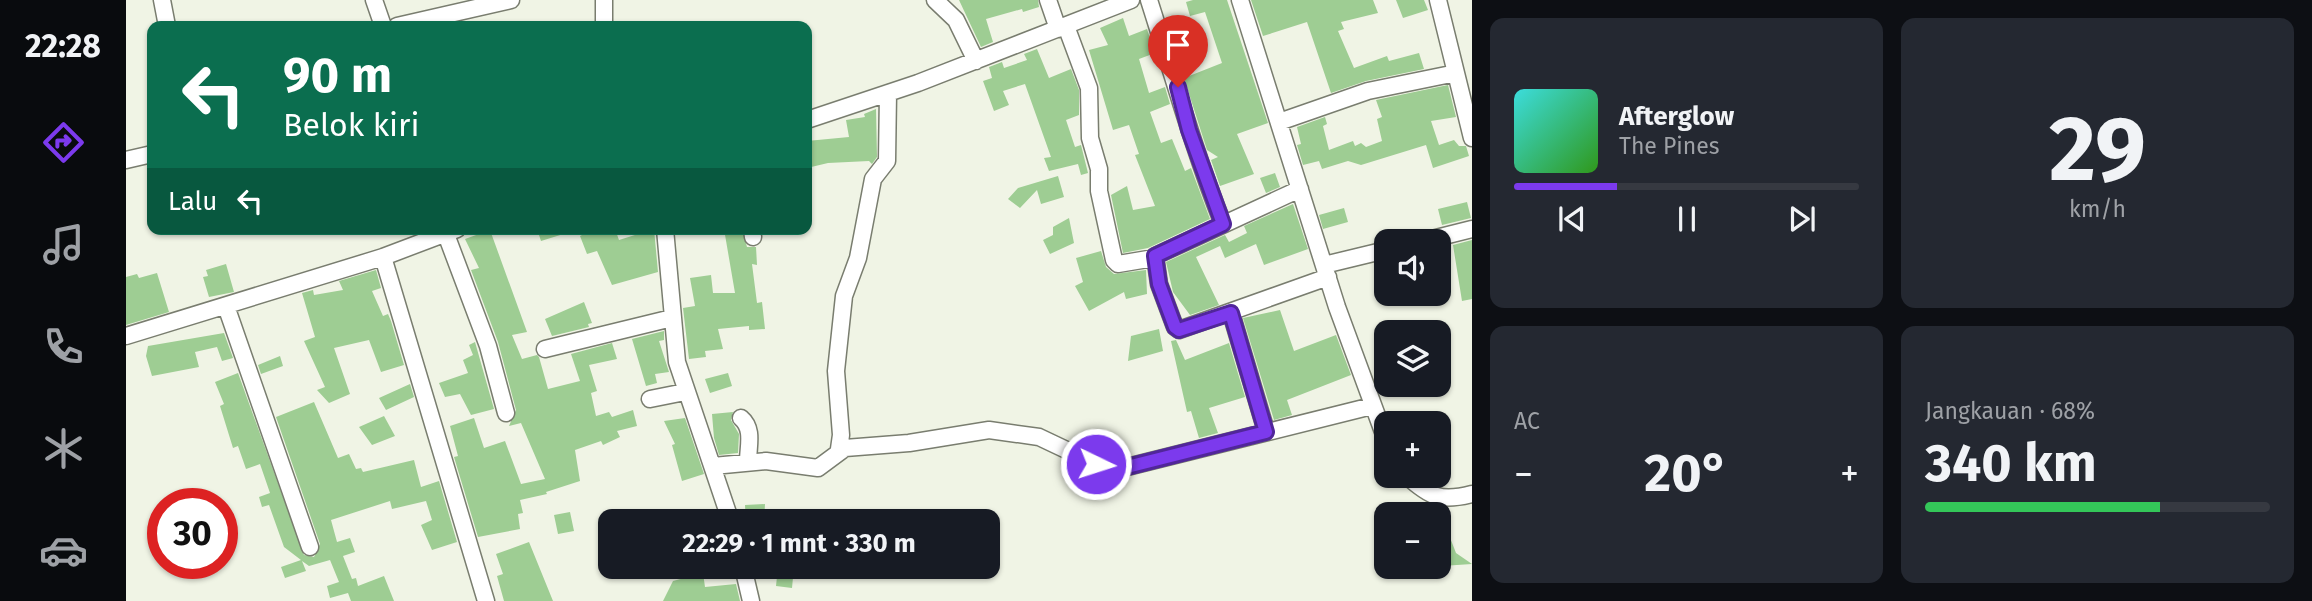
<!DOCTYPE html>
<html lang="id">
<head>
<meta charset="utf-8">
<style>
	:root { --surface:#171b24; --page:#242831; --text:#f1f3f6; --muted:#9ea1a6; --line:#363941; --accent:#7c3aed }
	body { margin:0; font-family:"Fira Sans",sans-serif; background:var(--page); color:var(--text); height:100vh; display:flex; flex-direction:column; font-size:26px; white-space:nowrap }
	* { box-sizing:border-box; margin:0 }
	p { font-size:23px; color:var(--muted) }
	.icon { flex:none; width:38px; height:38px; fill:none; stroke:currentColor; stroke-width:2; stroke-linecap:round; stroke-linejoin:round }
	.map { position:relative; flex:1; overflow:hidden }
	.panel { display:flex; flex-direction:column; gap:18px; padding:18px; background:#0d0f14; width:840px }
	.panel>* { flex:none }
	.banner { position:absolute; left:21px; top:21px; width:665px; height:214px; border-radius:14px; box-shadow:0 2px 5px #0004; background:#0b6e4f; color:#fff; overflow:hidden }
	.tools { position:absolute; left:1248px; top:229px; display:grid; gap:14px }
	.tools a { display:grid; place-items:center; width:77px; height:77px; border-radius:14px; background:var(--surface); box-shadow:0 2px 5px #0004; font-size:35px }
	.speed { position:absolute; left:21px; top:488px; display:flex; gap:14px; font-size:35px; font-weight:700; text-align:center }
	.speed>* { display:grid; place-content:center; width:91px; height:91px; border-radius:50%; background:var(--surface); box-shadow:0 2px 5px #0004; line-height:1 }
	.speed .limit { border:10px solid #d22; background:#fff; color:#111 }
	.pin { position:absolute; display:grid; place-items:center; width:60px; height:60px; color:#fff; margin:-72px -30px; border-radius:50% 50% 50% 0; rotate:-45deg; box-shadow:0 0 7px #0007 }
	.pin .icon { rotate:45deg }
	.me { position:absolute; width:77px; margin:-38px; rotate:94deg; stroke-linejoin:round; filter:drop-shadow(0 0 5px #0008) }
	.turn { display:flex; align-items:center; gap:24px; height:147px; padding:0 21px; font-size:32px }
	.turn .icon { width:91px; height:91px; stroke-width:2.5 }
	.turn b { display:block; font-size:49px; line-height:60px }
	.then { display:flex; align-items:center; height:66px; padding:0 21px; background:#0003; gap:14px; font-size:26px }
	.big { font-size:52px; font-weight:700; line-height:1.1 }
	.panel .card { flex:1; display:flex; flex-direction:column; justify-content:center; gap:10px; min-width:0; padding:0 24px; border-radius:14px; background:var(--page) }
	.panel .dial { align-items:center; gap:0 }
	.dial b { font-size:91px; line-height:1 }
	.song { display:flex; align-items:center; gap:21px }
	.cover { width:84px; height:84px; border-radius:10px; background:linear-gradient(135deg,hsl(180 70% 55%),hsl(110 70% 35%)) }
	.played { height:7px; border-radius:4px; background:linear-gradient(90deg,var(--accent) 30%,var(--line) 30%) }
	.keys { display:flex; justify-content:space-around; direction:ltr }
	.heat { display:flex; justify-content:space-between; align-items:center; font-size:38px; direction:ltr }
	.charge { height:10px; border-radius:5px; background:linear-gradient(90deg,#34c759 68%,var(--line) 0) }
	.panel .tiles { flex:1; display:grid; gap:18px; grid-template-columns:repeat(2,1fr) }
	.trip { position:absolute; left:472px; top:509px; width:402px; height:70px; border-radius:14px; background:var(--surface); box-shadow:0 2px 5px #0004; font-weight:700; line-height:70px; text-align:center }
	main { display:flex; flex:1; min-height:0 }
	.dock { display:flex; flex-direction:column; width:126px; justify-content:space-around; align-items:center; background:#090b0e; color:var(--muted) }
	.dock .icon { width:49px; height:49px }
	.dock .selected { color:var(--accent) }
	.dock b { font-size:32px; color:var(--text) }
	.map>svg:first-child { display:block }
	.building { fill:#9ecd93 }
	.lines { fill:none; stroke-linecap:round; stroke-linejoin:round }
	.minor-casing { stroke:#797d6f; stroke-width:19 }
	.minor { stroke:#fff; stroke-width:16 }
	.route-casing { stroke:#51269a; stroke-width:18 }
	.route { stroke:#7c3aed; stroke-width:12 }
</style>
</head>
<body>
<main>
<nav class="dock">
<b>22:28</b>
<svg class="icon selected" aria-label="directions" viewBox="0 0 24 24"><path d="M12 3l9 9-9 9-9-9zM9 14v-3h6M13 9l2 2-2 2"/></svg>
<svg class="icon" aria-label="music" viewBox="0 0 24 24"><path d="M9 18V5l10-2v13"/><circle cx="6" cy="18" r="3"/><circle cx="16" cy="16" r="3"/></svg>
<svg class="icon" aria-label="phone" viewBox="0 0 24 24"><path d="M5 4h4l2 5-3 2q2 4 5 5l2-3 5 2v4C11 20 4 13 5 4z"/></svg>
<svg class="icon" aria-label="climate" viewBox="0 0 24 24"><path d="M12 3v18M4 7l16 10M4 17L20 7"/></svg>
<svg class="icon" aria-label="car" viewBox="0 0 24 24"><path d="M5 17H2v-5l4-1 3-4h7l3 4 3 1v5h-3M9 17h6M6 11h13"/><circle cx="7" cy="17" r="2"/><circle cx="17" cy="17" r="2"/></svg>
</nav>
<div class="map">
<svg width="1346" height="601" viewBox="0 0 1346 601">
	<rect width="100%" height="100%" fill="#f0f4e5"/>
	<path class="building" d="M833,0H912L913,7L897,12L896,9L860,19L867,42L855,47Z
		M1067,0H1101L1142,123L1111,134L1128,174L1094,186L1085,160L1092,157L1081,150L1058,78L1096,63L1079,12L1064,16L1060,2Z
		M1125,0H1247L1252,13L1215,22L1218,29L1212,31L1228,68L1261,56L1263,61L1293,53L1298,69L1240,81L1205,93L1181,22L1137,36Z
		M1270,0H1298L1302,10L1277,18Z
		M997,18L1003,36L1021,29L1029,53L1013,59L1023,93L1039,87L1044,104L1024,112L1035,143L1046,139L1059,171L1065,168L1084,219L1022,248L997,253L985,195L1001,186L1007,210L1029,206L1009,155L1013,154L1003,125L987,130L963,50L982,45L974,28Z
		M911,49L923,78L945,69L953,90V115L940,120L949,147L955,145L962,173L955,175L952,164L923,171L918,158L925,157L899,84L877,91L883,105L868,111L857,81L866,78L863,67L876,62L878,68L901,60L898,54Z
		M1322,85L1330,117L1305,121L1313,145L1328,140L1333,146H1340L1343,156L1307,168L1300,145L1235,165L1222,161L1196,169L1193,161L1177,165L1171,145L1175,144L1171,127L1199,117L1201,124L1197,126L1203,150L1227,141L1229,146L1235,143L1240,147L1256,141L1251,119L1256,117L1250,100Z
		M750,109L751,157L746,164L743,161L702,163L681,168V141L723,137L720,120L739,117L738,114Z
		M1149,173L1154,187L1140,193L1134,178Z
		M932,176L938,197L915,204L911,190L894,208L882,199L892,188Z
		M1341,202L1345,218L1316,225L1312,209Z
		M1167,204L1182,249L1138,265L1130,244L1099,258L1094,246L1070,257L1093,305L1064,315L1047,292L1040,262L1099,235L1103,242L1121,233L1118,226Z
		M1218,208L1222,222L1197,229L1193,215Z
		M943,218L948,243L924,254L917,240L927,235V227Z
		M411,229H444V232L415,241Z
		M468,229H489L493,240L528,229L532,272L486,285L471,251L461,254L454,236Z
		M598,229H616L621,247H630L631,265L626,264L631,303L636,302L639,329L623,330V326L592,329L597,349L579,351L580,357L563,359L557,308L569,306L564,278L585,275L587,293H609Z
		M364,230L401,332L386,335L396,359L411,355L413,357L422,389L454,381L445,354L486,343L491,359L463,365L471,391L465,393L470,416L483,412L486,417L507,410L511,426L491,431L494,437L477,445L475,441L449,450L454,481L420,492L421,494L394,500L397,513L392,514L394,529L352,537L328,457L332,456L324,426L348,418L358,448L379,441L395,484L419,479L395,423L383,426L390,410L372,342L345,270L353,268L339,239Z
		M1346,240V299L1336,301L1327,245Z
		M975,251L980,267L988,274L1020,270L1021,294L1000,299L998,292L963,311L949,286L957,282L950,258Z
		M100,264L108,292L83,297L77,277L82,276L80,270Z
		M250,270L255,288L246,291L257,316L262,314L265,321L278,365L255,372L243,340L208,348L224,394L203,403L191,390L199,387L178,341L189,337L176,293L187,290L188,295L217,290L213,281Z
		M31,273L43,312L0,325V277L11,274L13,278Z
		M458,302L466,323L462,324L463,327L426,336L419,319Z
		M1154,310L1168,351L1210,335L1225,375L1161,400L1166,415L1148,420L1117,318Z
		M1033,329L1037,351L1002,361L1005,336Z
		M538,331V340L533,341L543,372L529,374L531,383L520,386L506,339Z
		M98,333L107,358L96,361L91,347L69,352L73,367L26,376L20,356L22,346Z
		M1050,340L1059,360L1103,343L1119,397L1083,408L1092,433L1073,438L1065,411L1061,412L1045,341Z
		M349,342L368,409L345,415L334,394L319,397L313,383L342,373L337,360L347,355L343,345Z
		M154,356L157,366L135,374L132,365Z
		M112,373L178,555L188,557L194,544L150,417L188,402L212,458L223,454L230,469L235,468L237,472L288,460L295,487L313,481L331,542L306,550L295,525L306,520L300,501L266,509L264,501L205,520L211,542L224,538L229,552L217,556L226,579L230,578L232,586L258,576L268,601H225L222,593L204,598L201,586L213,582L204,560L183,566L176,561L180,571L159,578L155,567L175,560L158,547L143,505L136,507L133,497L144,493L134,464L120,469L112,446L107,448L94,406L98,404L89,382Z
		M602,373L606,386L584,393L579,379Z
		M284,384L288,397L260,410L253,398Z
		M607,412L605,420L613,434L612,453L593,455L588,438L586,414Z
		M258,416L269,436L246,445L233,427Z
		M559,418L578,474L556,481L546,445L549,444L538,421Z
		M639,504L638,522H620L619,505Z
		M1312,507L1330,553L1346,564L1316,566L1312,552Z
		M444,512L448,531L432,534L428,515Z
		M403,542L427,601H378L371,576L377,574L370,554Z
		M652,567H668L666,588L650,586Z
		M577,573L579,587L610,584L614,601H537L547,581Z"/>
	<g class="lines">
		<g class="minor-casing">
			<path id="minor" d="M36,0L41,26
				M248,0L257,26
				M478,0V26
				M809,0L830,20L850,61
				M922,0L932,29
				M1023,0C1047,75 1068,151 1097,224
				M1114,0L1211,307L1260,440
				M1312,0L1346,138
				M271,26L385,0
				M940,26L963,88L964,138L973,169V191L988,260L992,264L1028,258
				M681,120L792,83L1005,0
				M1153,122L1242,91L1330,73
				M0,160L26,154
				M1174,189L1029,256L1033,284L1049,327L1053,330L1202,277
				M318,229L362,346L380,413
				M539,229L551,362L605,522
				M626,229L627,237
				M1294,242L1346,229
				M257,257L360,601
				M1198,265L1260,250
				M100,306L184,547
				M1105,313L1140,431
				M0,336L257,257L331,229
				M419,349L546,318
				M524,399L559,392
				M615,418C628,429 622,446 622,462
				M713,449L715,435L710,371L718,296L732,258L747,179L761,161L762,93
				M587,466L640,461L692,468L719,448L783,443L863,430L913,437L970,464L1001,467L1246,406
				M1281,476C1304,497 1315,502 1346,494
				M617,567L625,601"/>
		</g>
		<use href="#minor" class="minor"/>
	</g>
	<g class="lines">
		<g class="route-casing">
			<path id="route" d="M970,464L1001,467L1140,432L1105,313L1053,330L1049,327L1033,284L1029,256L1097,224L1063,130L1052,87"/>
		</g>
		<use href="#route" class="route"/>
	</g>
</svg>
<div class="tools">
<a><svg class="icon" aria-label="sound" viewBox="0 0 24 24"><path d="M4 9h4l5-4v14l-5-4H4zM17 9q2 3 0 6"/></svg></a>
<a><svg class="icon" aria-label="layers" viewBox="0 0 24 24"><path d="M12 4l9 5-9 5-9-5zM3 14l9 5 9-5"/></svg></a>
<a>+</a>
<a>−</a>
</div>
<div class="speed"><div class="limit">30</div></div>
<div class="pin" style="left:1052px;top:87px;background:#d93025"><svg class="icon" aria-label="arrive" viewBox="0 0 24 24"><path d="M6 21V4h12l-3 4 3 4H6"/></svg></div>
<svg class="me" style="left:970px;top:464px" viewBox="-20 -20 40 40"><circle r="17" fill="#7c3aed" stroke="#fff" stroke-width="3"/><path d="M0-11L8 9 0 5-8 9z" fill="#fff"/></svg>
<div class="trip">22:29 · 1 mnt · 330 m</div>
<div class="banner">
<div class="turn"><svg class="icon" aria-label="left" viewBox="0 0 24 24"><path d="M17 20v-9H6M10 6l-5 5 5 5"/></svg><div><b>90 m</b>Belok kiri</div></div>
<div class="then">Lalu<svg class="icon" aria-label="left" viewBox="0 0 24 24"><path d="M17 20v-9H6M10 6l-5 5 5 5"/></svg></div>
</div>
</div>
<section class="panel">
<div class="tiles">
<div class="card">
<div class="song"><i class="cover"></i><div><b>Afterglow</b><p>The Pines</p></div></div>
<div class="played"></div>
<div class="keys"><svg class="icon" aria-label="previous" viewBox="0 0 24 24"><path d="M18 5L8 12l10 7zM5 5v14"/></svg><svg class="icon" aria-label="pause" viewBox="0 0 24 24"><path d="M8 5v14M16 5v14"/></svg><svg class="icon" aria-label="next" viewBox="0 0 24 24"><path d="M6 5l10 7-10 7zM19 5v14"/></svg></div>
</div>
<div class="card dial"><b>29</b><p>km/h</p></div>
<div class="card"><p>AC</p>
<div class="heat"><a>−</a><b class="big">20°</b><a>+</a></div>
</div>
<div class="card"><p>Jangkauan · 68%</p><b class="big">340 km</b><div class="charge"></div></div>
</div>
</section>
</main>
</body>
</html>
